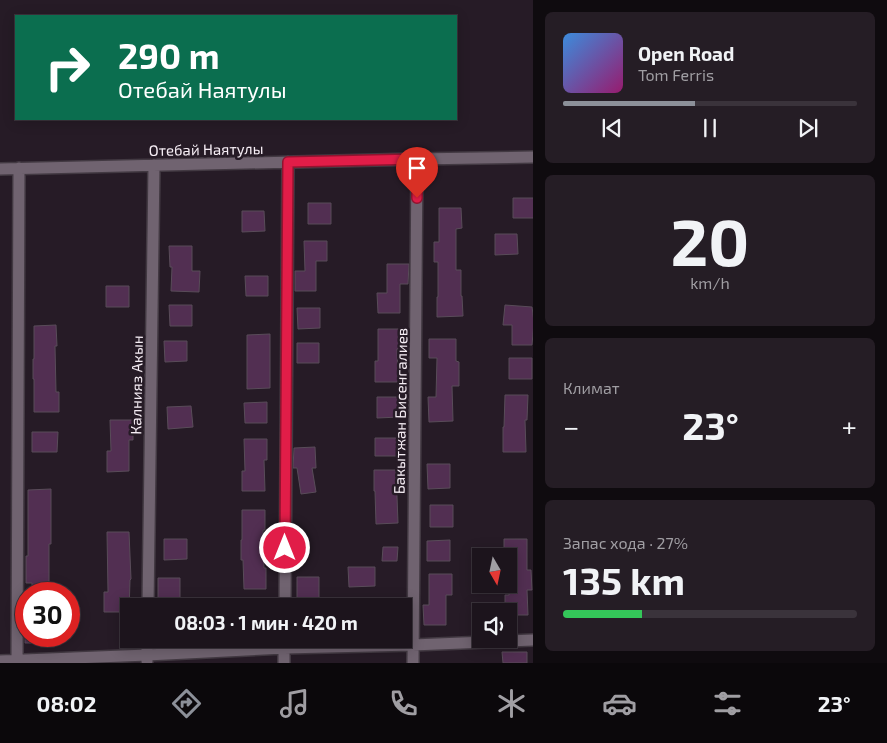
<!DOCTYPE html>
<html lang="ru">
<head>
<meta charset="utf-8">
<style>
	:root { --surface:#1c141c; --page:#251d25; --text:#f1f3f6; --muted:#a09ea3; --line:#3a333b; --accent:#8c9099 }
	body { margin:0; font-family:"Exo 2",sans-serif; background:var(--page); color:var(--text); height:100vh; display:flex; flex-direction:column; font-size:19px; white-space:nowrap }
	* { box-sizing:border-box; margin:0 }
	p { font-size:16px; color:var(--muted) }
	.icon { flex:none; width:28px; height:28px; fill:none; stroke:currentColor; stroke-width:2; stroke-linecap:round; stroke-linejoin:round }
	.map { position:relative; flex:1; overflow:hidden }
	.side { display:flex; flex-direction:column; gap:12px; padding:12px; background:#0f0b0f; width:354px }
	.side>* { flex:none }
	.banner { position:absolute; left:15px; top:15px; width:442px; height:105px; border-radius:0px; box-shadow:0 2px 12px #0003,0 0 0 1px var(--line); background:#0b6e4f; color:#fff; overflow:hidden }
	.needle { width:32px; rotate:171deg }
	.buttons { position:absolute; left:472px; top:548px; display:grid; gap:10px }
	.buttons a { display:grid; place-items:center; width:45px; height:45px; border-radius:0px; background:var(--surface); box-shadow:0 2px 12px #0003,0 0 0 1px var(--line); font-size:25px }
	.speed { position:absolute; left:15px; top:582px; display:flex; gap:10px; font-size:25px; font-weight:700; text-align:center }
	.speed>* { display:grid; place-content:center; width:65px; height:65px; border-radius:50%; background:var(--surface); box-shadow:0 2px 12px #0003,0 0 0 1px var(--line); line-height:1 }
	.speed .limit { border:8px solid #d22; background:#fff; color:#111 }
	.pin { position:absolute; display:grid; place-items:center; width:42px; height:42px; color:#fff; margin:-51px -21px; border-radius:50% 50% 50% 0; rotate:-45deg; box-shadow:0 0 5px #0007 }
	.pin .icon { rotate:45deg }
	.me { position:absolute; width:55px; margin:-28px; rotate:0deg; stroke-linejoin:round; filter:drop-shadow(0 0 4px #0008) }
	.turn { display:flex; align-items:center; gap:18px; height:105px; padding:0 20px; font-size:22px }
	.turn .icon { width:65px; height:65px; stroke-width:2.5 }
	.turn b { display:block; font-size:35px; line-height:42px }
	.big { font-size:38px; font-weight:700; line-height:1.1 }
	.side .widget { flex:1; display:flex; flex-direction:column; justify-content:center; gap:8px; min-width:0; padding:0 18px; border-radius:8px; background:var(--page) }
	.side .dial { align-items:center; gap:0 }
	.dial b { font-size:65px; line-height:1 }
	.song { display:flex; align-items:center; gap:15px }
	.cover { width:60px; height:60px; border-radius:8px; background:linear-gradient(135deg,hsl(210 70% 55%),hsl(320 70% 35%)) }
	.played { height:5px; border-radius:2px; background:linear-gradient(90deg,var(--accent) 45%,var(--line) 45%) }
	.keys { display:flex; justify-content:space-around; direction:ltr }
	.heat { display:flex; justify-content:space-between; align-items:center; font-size:28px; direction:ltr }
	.charge { height:8px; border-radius:4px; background:linear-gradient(90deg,#34c759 27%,var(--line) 0) }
	.trip { position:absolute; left:120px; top:598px; width:292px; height:50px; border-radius:0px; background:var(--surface); box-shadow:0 2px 12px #0003,0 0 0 1px var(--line); font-weight:700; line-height:50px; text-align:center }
	.menu { display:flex; height:80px; justify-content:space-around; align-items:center; background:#0b080b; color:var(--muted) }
	.menu .icon { width:35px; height:35px }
	.menu .active { color:var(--accent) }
	.menu b { font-size:22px; color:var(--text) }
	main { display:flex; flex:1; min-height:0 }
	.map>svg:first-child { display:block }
	.building { fill:#522f52; stroke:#594c59 }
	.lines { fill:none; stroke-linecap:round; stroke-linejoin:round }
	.minor-casing { stroke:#423942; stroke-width:14 }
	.minor { stroke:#706370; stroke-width:11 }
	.route-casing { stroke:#92132f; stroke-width:12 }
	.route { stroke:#e11d48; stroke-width:9 }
	.labels { text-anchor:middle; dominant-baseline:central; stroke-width:5; stroke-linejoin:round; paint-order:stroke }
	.street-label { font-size:15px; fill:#f6eef5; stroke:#261b26 }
</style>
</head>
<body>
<main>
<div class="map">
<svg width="534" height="663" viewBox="0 0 534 663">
	<rect width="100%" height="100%" fill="#261b26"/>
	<path class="building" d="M513,198H534V218H513Z
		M308,203H331V224H308Z
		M439,208H461L462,228L456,229V270H461V296H462L463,316L437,317V297H438V262H434V242H439Z
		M242,211H264L265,231L242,232Z
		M495,234H517L518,254L495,255Z
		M304,241H327V261H316V291H295V271H305Z
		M169,246H192V271H200L199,292L171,291L172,267H170Z
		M387,264H409L408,284H400V313H378L377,293H387Z
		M245,276H268V296H246Z
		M106,286H129V307H106Z
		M169,305H192V326H170Z
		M505,305L532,307L534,322L532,345H512V325H503Z
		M297,308H320V328L298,329Z
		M56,325L57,346H55L56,392H59V412H34V379H33V359H34V326Z
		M378,329H400V349H397L398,382H375V361H378Z
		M270,334V388L247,389V335Z
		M429,339H456V361L459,362V386H452L453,421L429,422L428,397H436L437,358H429Z
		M164,341H187V361L165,362Z
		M297,343H319V363H297Z
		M509,358H532V379H509Z
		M505,395H528L527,420H525L526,452H503V427H504Z
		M377,397H400V417L377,418Z
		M267,402V423H245L244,403Z
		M191,406L193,427L168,429L167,407Z
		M110,420H133V440H129V471L107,472V451H111Z
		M32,432H58L57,452H32Z
		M375,438H397V456H375Z
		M244,439H267V460H264L265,491H242V471H245Z
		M315,447L316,468H312L316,492L301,494L297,468H293L294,448Z
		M427,464H450V488L428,489Z
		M374,470H396L398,523L376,524L375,491H374Z
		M51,489V544H49V584H55V594H32V583H26V556H28V490Z
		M430,505H453V527H430Z
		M242,510H265V530H263L264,568H266V589H244L243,560H241V540H242Z
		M107,532H129L131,579L130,580L129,612H104V592H108Z
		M164,539H187V559L164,560Z
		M504,539H527V570H531L532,590H527L528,615H509V611H505V595H509V556H504Z
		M450,540V561H427V541Z
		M383,547H398L397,561H382Z
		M348,567H375V586L349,587Z
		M429,574H452V595H446V625H424L423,605H429Z
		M297,577H319V606H297Z
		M158,578H180V598L158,599Z
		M25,636H56V643H25Z
		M502,652H527V663H503Z"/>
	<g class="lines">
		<g class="minor-casing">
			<path id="minor" d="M0,169L417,159L534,157
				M148,606L154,165
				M285,606L288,162
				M0,661L147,655L284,648L413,645L534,640
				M147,661V639
				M17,663L19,168
				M284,663V639
				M413,663L417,159"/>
		</g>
		<use href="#minor" class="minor"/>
	</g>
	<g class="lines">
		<g class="route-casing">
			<path id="route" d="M285,548L288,162L417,159V198"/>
		</g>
		<use href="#route" class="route"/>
	</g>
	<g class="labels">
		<g class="street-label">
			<text transform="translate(206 149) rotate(-1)">Отебай Наятулы</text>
			<text transform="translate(136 385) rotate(-89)">Калнияз Акын</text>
			<text transform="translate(400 411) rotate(-89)">Бакытжан Бисенгалиев</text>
		</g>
	</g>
</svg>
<div class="buttons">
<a><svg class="needle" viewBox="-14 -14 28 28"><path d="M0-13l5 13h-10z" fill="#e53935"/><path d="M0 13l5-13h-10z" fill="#a09ea3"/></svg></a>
<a><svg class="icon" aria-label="sound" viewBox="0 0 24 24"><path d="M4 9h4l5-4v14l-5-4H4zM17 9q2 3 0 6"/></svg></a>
</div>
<div class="speed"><div class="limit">30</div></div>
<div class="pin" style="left:417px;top:198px;background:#d93025"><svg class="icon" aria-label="arrive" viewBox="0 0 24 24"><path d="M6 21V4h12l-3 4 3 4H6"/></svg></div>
<svg class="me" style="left:285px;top:548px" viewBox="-20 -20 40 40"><circle r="17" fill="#e11d48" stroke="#fff" stroke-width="3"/><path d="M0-11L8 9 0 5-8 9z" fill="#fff"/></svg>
<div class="trip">08:03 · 1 мин · 420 m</div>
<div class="banner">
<div class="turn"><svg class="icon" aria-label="right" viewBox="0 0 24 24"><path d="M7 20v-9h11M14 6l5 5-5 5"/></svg><div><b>290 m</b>Отебай Наятулы</div></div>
</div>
</div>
<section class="side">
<div class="widget">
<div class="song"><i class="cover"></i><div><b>Open Road</b><p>Tom Ferris</p></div></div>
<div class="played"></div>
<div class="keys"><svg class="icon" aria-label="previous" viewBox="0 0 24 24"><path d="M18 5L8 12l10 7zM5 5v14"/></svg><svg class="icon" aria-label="pause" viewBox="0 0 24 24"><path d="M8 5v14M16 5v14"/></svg><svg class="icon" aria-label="next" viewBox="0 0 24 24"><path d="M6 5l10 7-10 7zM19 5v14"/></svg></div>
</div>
<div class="widget dial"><b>20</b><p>km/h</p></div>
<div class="widget"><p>Климат</p>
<div class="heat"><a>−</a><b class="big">23°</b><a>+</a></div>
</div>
<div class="widget"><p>Запас хода · 27%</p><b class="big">135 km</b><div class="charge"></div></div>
</section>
</main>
<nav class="menu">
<b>08:02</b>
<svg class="icon active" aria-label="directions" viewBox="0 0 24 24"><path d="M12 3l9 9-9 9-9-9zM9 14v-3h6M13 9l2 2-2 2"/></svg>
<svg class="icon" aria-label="music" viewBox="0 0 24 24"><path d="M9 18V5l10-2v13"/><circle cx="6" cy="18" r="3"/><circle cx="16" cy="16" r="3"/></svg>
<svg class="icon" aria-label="phone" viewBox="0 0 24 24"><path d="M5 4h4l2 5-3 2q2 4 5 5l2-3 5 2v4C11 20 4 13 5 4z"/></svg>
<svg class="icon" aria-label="climate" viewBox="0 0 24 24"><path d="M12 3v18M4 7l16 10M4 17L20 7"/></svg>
<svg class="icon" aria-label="car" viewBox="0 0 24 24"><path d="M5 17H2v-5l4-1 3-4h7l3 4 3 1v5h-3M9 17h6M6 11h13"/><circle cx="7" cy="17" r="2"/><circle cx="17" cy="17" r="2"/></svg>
<svg class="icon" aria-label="filters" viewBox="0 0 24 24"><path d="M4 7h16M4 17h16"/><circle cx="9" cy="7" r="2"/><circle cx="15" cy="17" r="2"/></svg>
<b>23°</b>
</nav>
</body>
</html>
